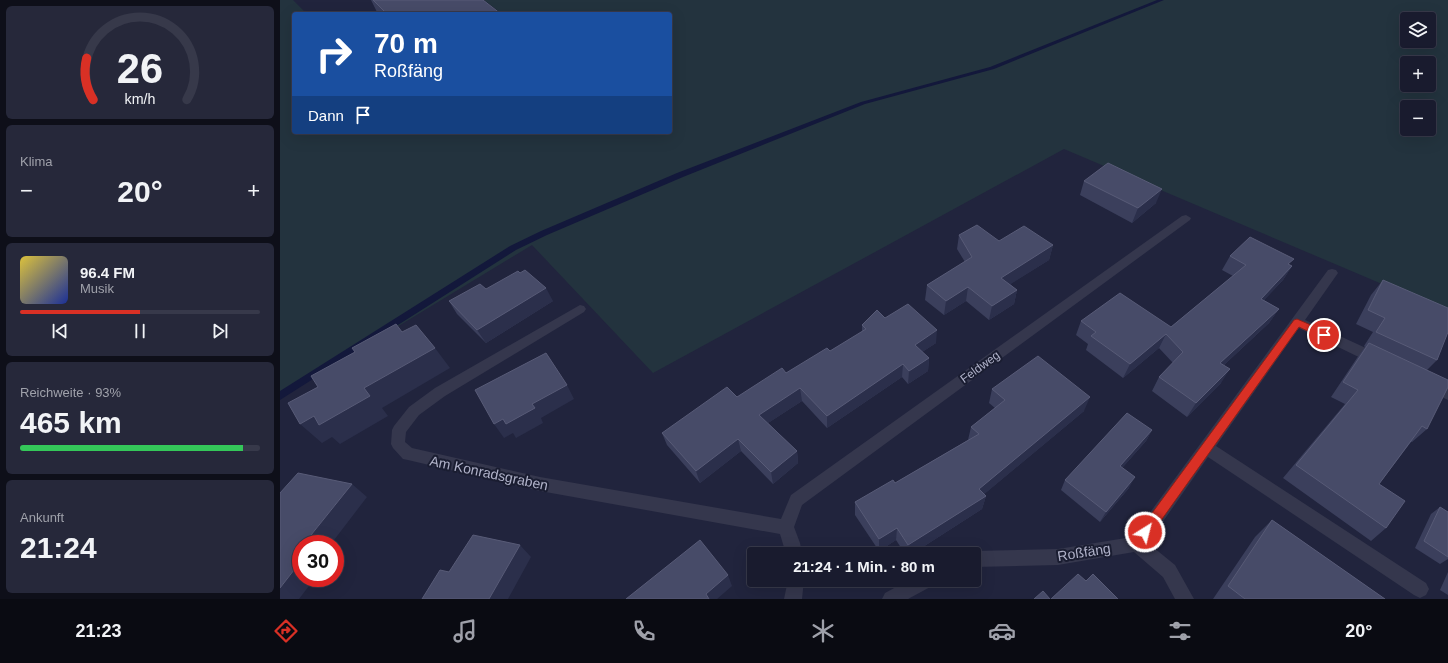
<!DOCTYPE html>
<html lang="de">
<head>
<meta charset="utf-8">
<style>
	:root { --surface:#191b2e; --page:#26283a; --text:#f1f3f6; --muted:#9fa1aa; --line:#37394a; --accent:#d93025 }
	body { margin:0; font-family:Arial,sans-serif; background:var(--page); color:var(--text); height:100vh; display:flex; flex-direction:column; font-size:15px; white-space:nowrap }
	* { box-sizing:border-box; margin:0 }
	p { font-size:13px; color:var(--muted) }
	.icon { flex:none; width:22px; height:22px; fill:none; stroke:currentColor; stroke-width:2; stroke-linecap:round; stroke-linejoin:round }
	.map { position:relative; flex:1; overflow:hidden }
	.details { display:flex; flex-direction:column; gap:6px; padding:6px; background:#0e0f19; width:280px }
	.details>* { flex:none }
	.guide { position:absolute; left:12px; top:12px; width:380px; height:122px; border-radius:4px; box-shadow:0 4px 16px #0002,0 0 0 1px var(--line); background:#1a4fa0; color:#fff; overflow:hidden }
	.fabs { position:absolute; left:1120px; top:12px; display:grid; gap:8px }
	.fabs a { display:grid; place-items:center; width:36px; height:36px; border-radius:4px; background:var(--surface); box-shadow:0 4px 16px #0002,0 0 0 1px var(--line); font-size:20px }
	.speed { position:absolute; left:12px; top:535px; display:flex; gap:8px; font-size:20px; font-weight:700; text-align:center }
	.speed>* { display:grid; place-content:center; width:52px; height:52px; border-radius:50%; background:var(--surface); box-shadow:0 4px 16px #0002,0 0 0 1px var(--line); line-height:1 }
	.speed .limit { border:6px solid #d22; background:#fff; color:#111 }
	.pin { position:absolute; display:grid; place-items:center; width:34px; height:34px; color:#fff; margin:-17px; border:2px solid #fff; border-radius:50%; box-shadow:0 1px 4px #0007 }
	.me { position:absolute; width:44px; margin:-22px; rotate:36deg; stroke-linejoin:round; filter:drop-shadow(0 0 3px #0008) }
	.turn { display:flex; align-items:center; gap:14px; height:84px; padding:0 16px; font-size:18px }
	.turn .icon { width:52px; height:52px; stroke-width:2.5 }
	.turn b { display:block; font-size:28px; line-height:34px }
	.then { display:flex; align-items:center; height:38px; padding:0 16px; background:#0003; gap:8px; font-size:15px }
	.big { font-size:30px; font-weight:800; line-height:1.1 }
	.details .card { flex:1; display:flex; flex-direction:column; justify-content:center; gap:6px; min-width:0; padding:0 14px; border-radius:6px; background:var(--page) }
	.details .dial { align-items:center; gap:0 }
	.dial svg { height:104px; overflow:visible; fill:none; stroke:var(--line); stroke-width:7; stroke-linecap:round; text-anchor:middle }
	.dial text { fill:var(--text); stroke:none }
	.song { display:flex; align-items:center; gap:12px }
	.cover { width:48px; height:48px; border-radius:6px; background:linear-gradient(135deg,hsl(50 70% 55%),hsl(230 70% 35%)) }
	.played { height:4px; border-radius:2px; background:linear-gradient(90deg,var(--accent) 50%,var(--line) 50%) }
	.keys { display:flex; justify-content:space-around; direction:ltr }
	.heat { display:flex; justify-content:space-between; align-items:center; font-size:22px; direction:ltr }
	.charge { height:6px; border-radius:3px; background:linear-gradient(90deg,#34c759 93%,var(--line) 0) }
	.trip { position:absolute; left:467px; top:547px; width:234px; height:40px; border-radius:4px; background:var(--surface); box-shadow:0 4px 16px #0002,0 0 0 1px var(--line); font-weight:800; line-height:40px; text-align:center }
	.dock { display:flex; height:64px; justify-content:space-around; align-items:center; background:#0a0b12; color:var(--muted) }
	.dock .icon { width:28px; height:28px }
	.dock .on { color:var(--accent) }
	.dock b { font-size:18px; color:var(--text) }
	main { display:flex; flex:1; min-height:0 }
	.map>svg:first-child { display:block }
	.green { fill:#23333e; fill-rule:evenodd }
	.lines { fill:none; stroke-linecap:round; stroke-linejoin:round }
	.stream { fill:#13183b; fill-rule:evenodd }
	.minor { fill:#35374d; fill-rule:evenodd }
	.wall { fill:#3b3f5c }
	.shaded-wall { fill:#2b2f4b }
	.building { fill:#474b68; stroke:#585b77 }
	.route { fill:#d93025; stroke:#8d1f18 }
	.labels { text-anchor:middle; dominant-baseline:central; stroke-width:4; stroke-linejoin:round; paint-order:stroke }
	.street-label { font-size:12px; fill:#b0b2c9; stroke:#1a1d31 }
	.near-street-label { font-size:14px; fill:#b0b2c9; stroke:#1a1d31 }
</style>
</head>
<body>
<main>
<section class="details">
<div class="card dial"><svg viewBox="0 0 100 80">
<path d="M14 69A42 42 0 1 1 86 69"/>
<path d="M14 69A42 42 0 0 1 9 37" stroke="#d93025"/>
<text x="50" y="56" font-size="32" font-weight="700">26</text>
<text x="50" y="72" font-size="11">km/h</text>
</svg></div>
<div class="card"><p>Klima</p>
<div class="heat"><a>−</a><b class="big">20°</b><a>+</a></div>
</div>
<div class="card">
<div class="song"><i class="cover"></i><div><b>96.4 FM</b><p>Musik</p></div></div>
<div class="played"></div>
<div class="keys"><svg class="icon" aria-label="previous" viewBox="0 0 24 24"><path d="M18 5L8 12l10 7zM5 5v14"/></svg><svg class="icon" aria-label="pause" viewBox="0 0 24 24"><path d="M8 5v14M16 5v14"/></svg><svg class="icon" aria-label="next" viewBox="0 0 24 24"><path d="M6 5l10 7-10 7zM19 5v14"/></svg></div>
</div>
<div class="card"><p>Reichweite · 93%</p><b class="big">465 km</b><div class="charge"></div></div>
<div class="card"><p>Ankunft</p><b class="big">21:24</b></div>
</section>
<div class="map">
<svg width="1168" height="599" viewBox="0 0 1168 599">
	<rect width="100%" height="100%" fill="#21243d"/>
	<path class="green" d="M0,0H13L27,14H14V132H390V14H222L204,0H1168V312L784,149L373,373L252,245L0,398ZM1127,19H1149V41H1127ZM1127,63H1149V85H1127ZM1127,107H1149V129H1127Z"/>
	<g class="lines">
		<path class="stream" d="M877,0H884L714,69L585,104L403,177L267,235L236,250L0,400V391L230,246L261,231L397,173L581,102L710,67Z"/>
		<path class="minor" d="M906,215L911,218L910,220L522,505L514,527L520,543L522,554H506L500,534L260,491L128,460L123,459L113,448L111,444L112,430L114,426L129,407L155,388L300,305L304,306L306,309L304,312L165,396L139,415L126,432L125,442L132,448L260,477L501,519L511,495L902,216Z
			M1052,269L1056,270L1058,273L1025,320L1101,355L1103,359L1101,363L1096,364L1091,363L1019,328L936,446L1146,583L1149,589L1146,595L1140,598L1134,595L928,457L868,543L895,565L914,599H895L883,577L854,552L778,565L694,567V554H688L694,551L778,549L852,537L1048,270Z
			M1151,380L1168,388V400L1146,389L1144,385L1146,381Z
			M508,580H524L522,599H504Z
			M629,580H654L652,586L628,599H602L605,593Z"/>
	</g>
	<path class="wall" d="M91,0H203L221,14H98Z
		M804,181L876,203L852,223L800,195Z
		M679,235L719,241L773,245L769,260L730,284L737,290L734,304L709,320L686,301L664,315L645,300L647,285L685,262L677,249Z
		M950,256L1010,265L1012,266L1003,280L984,300L999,309L989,323L944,365L941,383L907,417L872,391L879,377L893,363L879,348L843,378L806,350L808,344L796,335L801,321L891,327L953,276L942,270Z
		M1103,280L1157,360L1147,370V429L1132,442H1131L1099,484L1106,528L1091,541L1003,478L1065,404L1051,397L1077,358L1085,347L1084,346L1093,332L1076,324L1091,295Z
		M206,289L273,301L206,343L177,314L169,301Z
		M605,318L656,343L642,352L649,358L648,371L628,384L622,377L547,428L522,401L488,423L517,451L518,463L493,484L461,451L420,483L387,445L382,433L506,373L550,351L582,332V325Z
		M712,389L804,411L704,494L706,496L702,509L632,554H625L616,540L599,551L575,515V502L615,483L688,440L691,427L715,408L709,403Z
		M872,430L866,441L842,468L849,488L820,522L781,490L785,480Z
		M1160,507L1168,512V559L1160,564L1135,548L1151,514Z
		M992,520L1105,599H933L975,537Z
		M1168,572V595L1160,590Z"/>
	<path class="shaded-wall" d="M882,189L876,203L852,223L858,208Z
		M773,245L769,260L718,292L721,278Z
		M1012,266L1003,280L972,313L981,299Z
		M688,287L686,301L664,315L666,301Z
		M266,288L273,301L206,343L197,330Z
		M737,290L734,304L709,320L712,306Z
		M999,309L989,323L931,377L940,363Z
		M657,330L656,343L633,358L635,345Z
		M886,334L879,348L843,378L850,364Z
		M155,348L170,368L102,408L108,416L60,444L52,437L42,443L20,424Z
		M649,358L648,371L628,384L629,371Z
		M623,364L622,377L547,428V416Z
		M950,369L941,383L907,417L916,403Z
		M287,385L294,399L261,418L263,423L236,438L233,433L224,438L214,424Z
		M520,388L522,401L482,427L479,415Z
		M810,397L804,411L696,501L699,489Z
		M872,430L866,441L834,477L840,466Z
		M458,439L461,451L420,483L416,471Z
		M517,451L518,463L493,484L491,472Z
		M855,477L849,488L820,522L826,512Z
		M72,484L87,497L51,544H34L31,535Z
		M706,496L702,509L632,554H627L628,545Z
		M617,528L616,540L599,551V539Z
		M240,545L251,557L228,599H209Z
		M21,561V578H35L19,599H0V588Z
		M448,575L452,586L437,599H428L426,594Z"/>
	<path class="building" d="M93,0H203L221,14H107Z
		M828,163L882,189L858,208L804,181Z
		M697,225L719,241L744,226L773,245L721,278L737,290L712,306L688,287L666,301L647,285L692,257L679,235Z
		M970,237L1014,259L1008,264L1012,266L981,299L999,309L940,363L950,369L916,403L879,377L903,352L886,334L850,364L811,336L816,332L801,321L840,293L891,327L966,265L950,256Z
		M245,270L266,288L197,330L169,301L200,284L206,289L238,271L240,273Z
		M1103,280L1168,308V332L1157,360L1096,332L1105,318L1088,310Z
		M628,304L657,330L635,345L649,358L629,371L623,364L547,416L520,388L479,415L517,451L491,472L458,439L416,471L382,433L447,387L457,397L502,368L506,373L547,348L550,351L586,329L582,325L597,310L605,318Z
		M116,324L122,332L136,325L155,348L84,388L90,396L39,425L34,416L20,424L8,403L38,387L31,376L75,352L72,348Z
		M1089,343L1168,380V387L1147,429L1142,426L1099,484L1125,501L1106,528L1016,465L1078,390L1063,382Z
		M266,353L287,385L252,404L255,408L226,424L223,419L214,424L195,390Z
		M758,356L810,397L699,489L706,496L628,545L617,528L599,539L575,502L613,480L615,483L699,434L691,427L725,400L712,389Z
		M847,413L872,430L840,466L855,477L826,512L785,480Z
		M18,473L72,484L31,535L39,537L34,544H21V561L0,588V493Z
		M1160,507L1168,512V557L1144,541Z
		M992,520L1105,599H965L948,586Z
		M193,535L240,545L209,599H142L160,570L169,572Z
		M420,540L448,575L426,594L429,599H346Z
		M798,574L806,581L813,574L838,599H771Z
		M763,591L770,599H754Z"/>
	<path class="route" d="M1017,319L1047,332L1049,335L1047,337H1040L1019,327L870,536L865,538L861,536L859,532L861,528L1014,320Z"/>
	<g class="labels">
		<g class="street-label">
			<text transform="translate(700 367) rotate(-36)">Feldweg</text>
		</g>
		<g class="near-street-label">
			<text transform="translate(209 473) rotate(12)">Am Konradsgraben</text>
			<text transform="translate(804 552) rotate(-9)">Roßfäng</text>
		</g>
	</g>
</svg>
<div class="fabs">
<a><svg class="icon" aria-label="layers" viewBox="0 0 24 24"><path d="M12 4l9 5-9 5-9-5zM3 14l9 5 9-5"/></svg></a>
<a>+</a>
<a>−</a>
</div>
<div class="speed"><div class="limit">30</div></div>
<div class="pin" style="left:1044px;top:335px;background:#d93025"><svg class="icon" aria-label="arrive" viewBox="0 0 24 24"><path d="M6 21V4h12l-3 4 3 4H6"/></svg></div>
<svg class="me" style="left:865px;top:532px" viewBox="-20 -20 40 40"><circle r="17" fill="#d93025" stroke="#fff" stroke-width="3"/><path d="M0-11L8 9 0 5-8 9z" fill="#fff"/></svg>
<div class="trip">21:24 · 1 Min. · 80 m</div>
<div class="guide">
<div class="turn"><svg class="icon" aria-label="right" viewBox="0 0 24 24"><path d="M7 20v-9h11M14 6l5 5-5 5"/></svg><div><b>70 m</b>Roßfäng</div></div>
<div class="then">Dann<svg class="icon" aria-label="arrive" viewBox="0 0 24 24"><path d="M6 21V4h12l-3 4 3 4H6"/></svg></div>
</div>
</div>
</main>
<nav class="dock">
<b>21:23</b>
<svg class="icon on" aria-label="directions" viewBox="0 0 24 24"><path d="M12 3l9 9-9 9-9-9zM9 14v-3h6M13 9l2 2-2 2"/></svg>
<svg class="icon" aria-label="music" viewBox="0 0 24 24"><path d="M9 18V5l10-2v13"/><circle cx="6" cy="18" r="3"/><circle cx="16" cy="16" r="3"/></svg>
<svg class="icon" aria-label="phone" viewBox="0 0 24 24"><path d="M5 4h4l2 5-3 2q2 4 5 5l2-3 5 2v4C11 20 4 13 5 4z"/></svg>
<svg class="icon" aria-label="climate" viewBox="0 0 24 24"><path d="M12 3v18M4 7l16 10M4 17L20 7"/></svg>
<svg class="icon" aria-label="car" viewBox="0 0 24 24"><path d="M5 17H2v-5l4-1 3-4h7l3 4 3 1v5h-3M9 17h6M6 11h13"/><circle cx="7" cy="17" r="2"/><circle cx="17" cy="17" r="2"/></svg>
<svg class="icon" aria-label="filters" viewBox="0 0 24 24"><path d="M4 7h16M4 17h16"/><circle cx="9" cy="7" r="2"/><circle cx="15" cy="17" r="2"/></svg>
<b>20°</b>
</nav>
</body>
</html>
